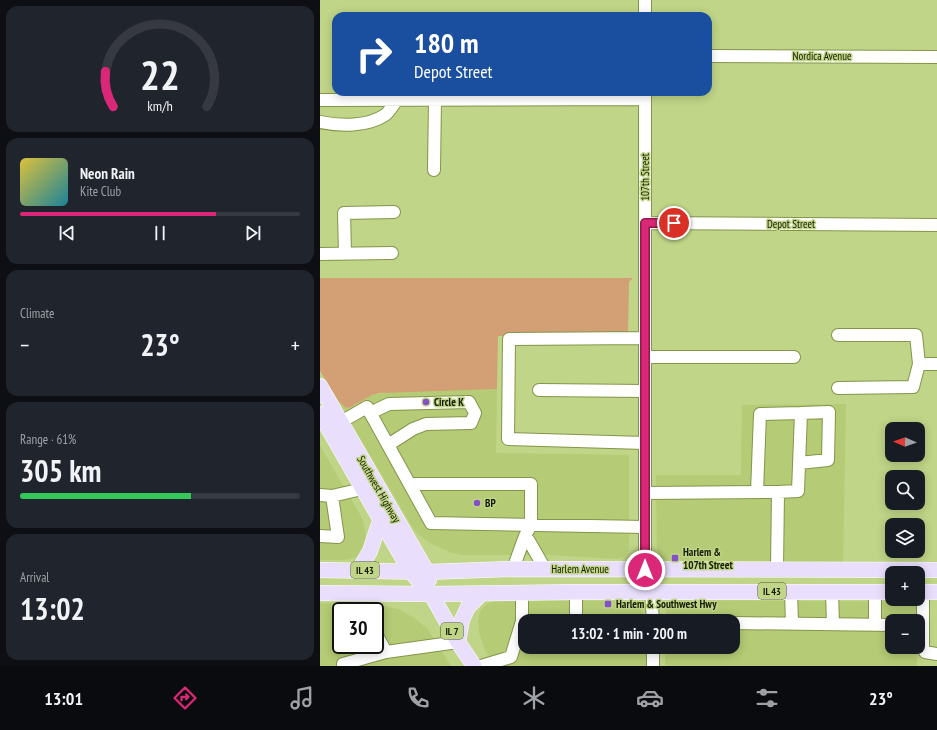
<!DOCTYPE html>
<html lang="en">
<head>
<meta charset="utf-8">
<style>
	:root { --surface:#171b24; --page:#20242c; --text:#f1f3f6; --muted:#9ea1a6; --line:#363941; --accent:#db2777 }
	body { margin:0; font-family:"PT Sans Narrow",sans-serif; background:var(--page); color:var(--text); height:100vh; display:flex; flex-direction:column; font-size:15px; white-space:nowrap }
	* { box-sizing:border-box; margin:0 }
	p { font-size:13px; color:var(--muted) }
	.icon { flex:none; width:22px; height:22px; fill:none; stroke:currentColor; stroke-width:2; stroke-linecap:round; stroke-linejoin:round }
	.map { position:relative; flex:1; overflow:hidden }
	.details { display:flex; flex-direction:column; gap:6px; padding:6px; background:#0d0f14; width:320px }
	.details>* { flex:none }
	.top-card { position:absolute; left:12px; top:12px; width:380px; height:84px; border-radius:12px; box-shadow:0 2px 10px #0003; background:#1a4fa0; color:#fff; overflow:hidden }
	.needle { width:26px; rotate:272deg }
	.tools { position:absolute; left:565px; top:422px; display:grid; gap:8px }
	.tools a { display:grid; place-items:center; width:40px; height:40px; border-radius:8px; background:var(--surface); box-shadow:0 2px 10px #0003; font-size:20px }
	.speed { position:absolute; left:12px; top:602px; display:flex; gap:8px; font-size:20px; font-weight:700; text-align:center }
	.speed>* { display:grid; place-content:center; width:52px; height:52px; border-radius:50%; background:var(--surface); box-shadow:0 2px 10px #0003; line-height:1 }
	.speed .limit { border:2px solid #111; border-radius:6px; background:#fff; color:#111 }
	.pin { position:absolute; display:grid; place-items:center; width:34px; height:34px; color:#fff; margin:-17px; border:2px solid #fff; border-radius:50%; box-shadow:0 1px 4px #0007 }
	.me { position:absolute; width:44px; margin:-22px; rotate:0deg; stroke-linejoin:round; filter:drop-shadow(0 0 3px #0008) }
	.turn { display:flex; align-items:center; gap:14px; height:84px; padding:0 16px; font-size:18px }
	.turn .icon { width:52px; height:52px; stroke-width:2.5 }
	.turn b { display:block; font-size:28px; line-height:34px }
	.big { font-size:30px; font-weight:700; line-height:1.1 }
	.details .card { flex:1; display:flex; flex-direction:column; justify-content:center; gap:6px; min-width:0; padding:0 14px; border-radius:12px; background:var(--page) }
	.details .dial { align-items:center; gap:0 }
	.dial svg { height:104px; overflow:visible; fill:none; stroke:var(--line); stroke-width:7; stroke-linecap:round; text-anchor:middle }
	.dial text { fill:var(--text); stroke:none }
	.song { display:flex; align-items:center; gap:12px }
	.cover { width:48px; height:48px; border-radius:6px; background:linear-gradient(135deg,hsl(50 70% 55%),hsl(190 70% 35%)) }
	.played { height:4px; border-radius:2px; background:linear-gradient(90deg,var(--accent) 70%,var(--line) 70%) }
	.keys { display:flex; justify-content:space-around; direction:ltr }
	.heat { display:flex; justify-content:space-between; align-items:center; font-size:22px; direction:ltr }
	.charge { height:6px; border-radius:3px; background:linear-gradient(90deg,#34c759 61%,var(--line) 0) }
	.trip { position:absolute; left:198px; top:614px; width:222px; height:40px; border-radius:12px; background:var(--surface); box-shadow:0 2px 10px #0003; font-weight:700; line-height:40px; text-align:center }
	.menu { display:flex; height:64px; justify-content:space-around; align-items:center; background:#090b0e; color:var(--muted) }
	.menu .icon { width:28px; height:28px }
	.menu .selected { color:var(--accent) }
	.menu b { font-size:18px; color:var(--text) }
	main { display:flex; flex:1; min-height:0 }
	.map>svg:first-child { display:block }
	.built { fill:#b5cb75; fill-rule:evenodd }
	.green { fill:#d39f74 }
	.lines { fill:none; stroke-linecap:round; stroke-linejoin:round }
	.minor-casing { stroke:#839549; stroke-width:14 }
	.major-casing { stroke:#fff; stroke-width:16 }
	.minor { stroke:#fff; stroke-width:12 }
	.major { stroke:#e9dffd; stroke-width:15 }
	.route-casing { stroke:#8e194d; stroke-width:10 }
	.route { stroke:#db2777; stroke-width:7 }
	.poi-dot { fill:#8450c8; stroke:#c0d587; stroke-width:1.5 }
	.labels { text-anchor:middle; dominant-baseline:central; stroke-width:3; stroke-linejoin:round; paint-order:stroke }
	.shield { fill:#c0d587; stroke:#485328; stroke-width:1 }
	.shield-label { font-size:10px; font-weight:bold; fill:#141b00 }
	.street-label { font-size:11px; fill:#141b00; stroke:#c0d587 }
	.poi-label { font-size:11px; font-weight:bold; fill:#141b00; stroke:#c0d587; text-anchor:start }
</style>
</head>
<body>
<main>
<section class="details">
<div class="card dial"><svg viewBox="0 0 100 80">
<path d="M14 69A42 42 0 1 1 86 69"/>
<path d="M14 69A42 42 0 0 1 8 42" stroke="#db2777"/>
<text x="50" y="56" font-size="32" font-weight="700">22</text>
<text x="50" y="72" font-size="11">km/h</text>
</svg></div>
<div class="card">
<div class="song"><i class="cover"></i><div><b>Neon Rain</b><p>Kite Club</p></div></div>
<div class="played"></div>
<div class="keys"><svg class="icon" aria-label="previous" viewBox="0 0 24 24"><path d="M18 5L8 12l10 7zM5 5v14"/></svg><svg class="icon" aria-label="pause" viewBox="0 0 24 24"><path d="M8 5v14M16 5v14"/></svg><svg class="icon" aria-label="next" viewBox="0 0 24 24"><path d="M6 5l10 7-10 7zM19 5v14"/></svg></div>
</div>
<div class="card"><p>Climate</p>
<div class="heat"><a>−</a><b class="big">23°</b><a>+</a></div>
</div>
<div class="card"><p>Range · 61%</p><b class="big">305 km</b><div class="charge"></div></div>
<div class="card"><p>Arrival</p><b class="big">13:02</b></div>
</section>
<div class="map">
<svg width="617" height="666" viewBox="0 0 617 666">
	<rect width="100%" height="100%" fill="#c0d587"/>
	<path class="built" d="M177,389L176,453L309,455V546L308,552L303,557L296,559L229,555H143L132,553L108,542L96,532L90,523L19,402L21,405L33,406L52,395L77,391Z
		M526,404L523,562L346,561L340,556L337,550L336,475H421L422,405Z
		M0,446L41,516L44,524L46,542L41,554L34,558L23,560H0Z
		M185,600L307,601L315,603L323,612L326,621H205V647H328V666H175L165,650L159,632L158,621L160,612L164,606L171,602Z
		M360,600L598,602L597,621H572V647H597V666H345V647H413V621H346V611L352,603Z
		M0,603L59,605L78,609L94,618L107,628L131,666H0ZM21,611H55V645H21Z"/>
	<path class="green" d="M0,278H313L309,282L308,333L178,336L177,389L60,393L52,395L29,408L25,407L19,402L0,371Z"/>
	<g class="lines">
		<g class="minor-casing">
			<path id="minor" d="M325,16V0
				M388,56L617,57
				M325,92V570L331,591L333,621
				M0,100L325,99
				M0,122C20,126 47,127 65,115C69,112 73,105 77,100
				M114,170L115,100
				M325,223L617,225
				M25,253L24,213L74,212
				M0,254L72,253
				M325,357H474
				M599,364H617
				M518,388L593,387L599,364L596,335H518
				M219,390L325,391
				M50,413L69,404L149,402L155,413L151,423L106,424L93,429L68,445
				M14,426L47,407L111,523L325,527
				M325,443L188,439L189,339L325,338
				M90,484H211V525L205,536
				M437,492L440,414L481,413
				M325,493L458,492
				M0,495L12,496L42,489
				M0,536L18,537L12,496
				M193,569L205,536L209,541L225,569
				M457,569L458,492L478,491L481,413L509,412L508,460L479,463
				M471,591L472,624
				M256,592V621
				M512,592L513,624
				M603,592V647L605,652L617,654
				M413,623L572,625
				M555,624V592
				M55,632L66,652
				M333,647V666
				M23,666V664L66,652L138,642
				M161,666L191,657L202,621V593"/>
		</g>
		<g class="major-casing">
			<path id="major" d="M0,386L107,572L109,580
				M0,414L90,571L111,594L138,642L154,666
				M0,570L107,572L193,569L617,570
				M39,570L50,551L60,521
				M598,592H617
				M0,593L111,594L256,592H572
				M138,642L142,620L148,607L161,594"/>
		</g>
		<use href="#minor" class="minor"/>
		<use href="#major" class="major"/>
	</g>
	<g class="lines">
		<g class="route-casing">
			<path id="route" d="M325,570V223H354"/>
		</g>
		<use href="#route" class="route"/>
	</g>
	<g class="poi-dot">
		<circle cx="106" cy="402" r="4"/>
		<circle cx="157" cy="503" r="4"/>
		<rect x="351" y="554" width="8" height="8" rx="2"/>
		<rect x="284" y="600" width="8" height="8" rx="2"/>
	</g>
	<g class="labels">
		<g class="shield">
			<rect x="31" y="562" width="28" height="16" rx="3"/>
			<rect x="438" y="583" width="28" height="16" rx="3"/>
			<rect x="121" y="623" width="22" height="16" rx="3"/>
		</g>
		<g class="shield-label">
			<text x="45" y="570">IL 43</text>
			<text x="452" y="591">IL 43</text>
			<text x="132" y="631">IL 7</text>
		</g>
		<g class="street-label">
			<text x="502" y="56">Nordica Avenue</text>
			<text transform="translate(325 177) rotate(-90)">107th Street</text>
			<text x="471" y="224">Depot Street</text>
			<text transform="translate(59 489) rotate(60)">Southwest Highway</text>
			<text x="260" y="569">Harlem Avenue</text>
		</g>
		<g class="poi-label">
			<text x="114" y="402">Circle K</text>
			<text x="165" y="503">BP</text>
			<text x="363" y="552">Harlem &amp;<tspan x="363" dy="13">107th Street</tspan></text>
			<text x="296" y="604">Harlem &amp; Southwest Hwy</text>
		</g>
	</g>
</svg>
<div class="tools">
<a><svg class="needle" viewBox="-14 -14 28 28"><path d="M0-13l5 13h-10z" fill="#e53935"/><path d="M0 13l5-13h-10z" fill="#9ea1a6"/></svg></a>
<a><svg class="icon" aria-label="search" viewBox="0 0 24 24"><circle cx="10" cy="10" r="6"/><path d="M15 15l6 6"/></svg></a>
<a><svg class="icon" aria-label="layers" viewBox="0 0 24 24"><path d="M12 4l9 5-9 5-9-5zM3 14l9 5 9-5"/></svg></a>
<a>+</a>
<a>−</a>
</div>
<div class="speed"><div class="limit">30</div></div>
<div class="pin" style="left:354px;top:223px;background:#d93025"><svg class="icon" aria-label="arrive" viewBox="0 0 24 24"><path d="M6 21V4h12l-3 4 3 4H6"/></svg></div>
<svg class="me" style="left:325px;top:570px" viewBox="-20 -20 40 40"><circle r="17" fill="#db2777" stroke="#fff" stroke-width="3"/><path d="M0-11L8 9 0 5-8 9z" fill="#fff"/></svg>
<div class="trip">13:02 · 1 min · 200 m</div>
<div class="top-card">
<div class="turn"><svg class="icon" aria-label="right" viewBox="0 0 24 24"><path d="M7 20v-9h11M14 6l5 5-5 5"/></svg><div><b>180 m</b>Depot Street</div></div>
</div>
</div>
</main>
<nav class="menu">
<b>13:01</b>
<svg class="icon selected" aria-label="directions" viewBox="0 0 24 24"><path d="M12 3l9 9-9 9-9-9zM9 14v-3h6M13 9l2 2-2 2"/></svg>
<svg class="icon" aria-label="music" viewBox="0 0 24 24"><path d="M9 18V5l10-2v13"/><circle cx="6" cy="18" r="3"/><circle cx="16" cy="16" r="3"/></svg>
<svg class="icon" aria-label="phone" viewBox="0 0 24 24"><path d="M5 4h4l2 5-3 2q2 4 5 5l2-3 5 2v4C11 20 4 13 5 4z"/></svg>
<svg class="icon" aria-label="climate" viewBox="0 0 24 24"><path d="M12 3v18M4 7l16 10M4 17L20 7"/></svg>
<svg class="icon" aria-label="car" viewBox="0 0 24 24"><path d="M5 17H2v-5l4-1 3-4h7l3 4 3 1v5h-3M9 17h6M6 11h13"/><circle cx="7" cy="17" r="2"/><circle cx="17" cy="17" r="2"/></svg>
<svg class="icon" aria-label="filters" viewBox="0 0 24 24"><path d="M4 7h16M4 17h16"/><circle cx="9" cy="7" r="2"/><circle cx="15" cy="17" r="2"/></svg>
<b>23°</b>
</nav>
</body>
</html>
